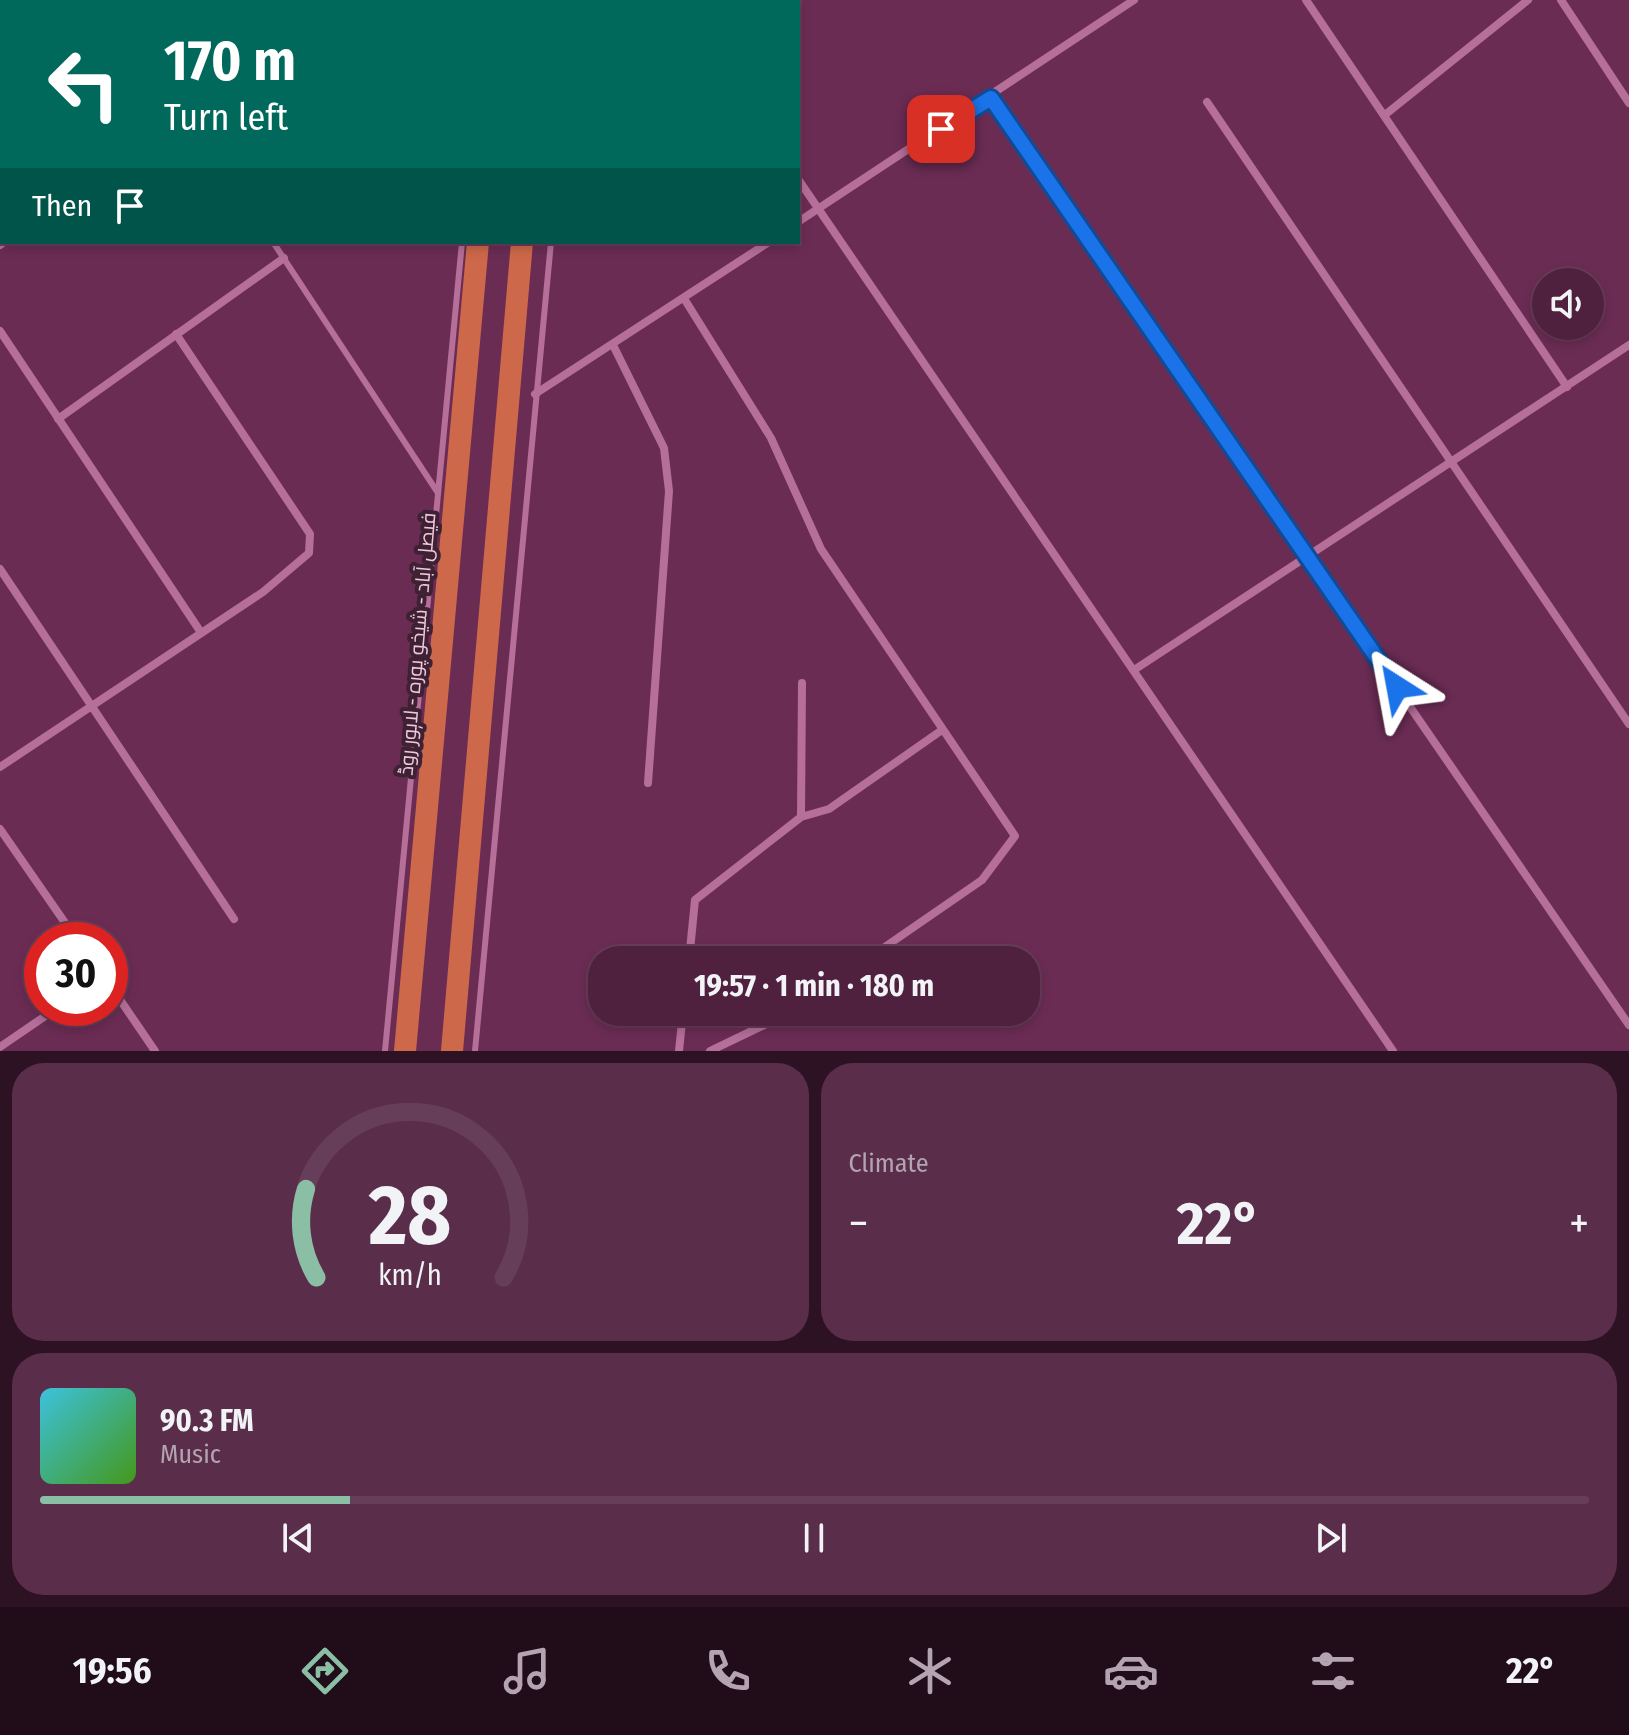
<!DOCTYPE html>
<html lang="en">
<head>
<meta charset="utf-8">
<style>
	:root { --surface:#50213f; --page:#5a2e4a; --text:#f1f3f6; --muted:#b4a3b0; --line:#673e59; --accent:#8abfa5 }
	body { margin:0; font-family:"Fira Sans Condensed",Cairo,sans-serif; background:var(--page); color:var(--text); height:100vh; display:flex; flex-direction:column; font-size:30px; white-space:nowrap }
	* { box-sizing:border-box; margin:0 }
	p { font-size:26px; color:var(--muted) }
	.icon { flex:none; width:44px; height:44px; fill:none; stroke:currentColor; stroke-width:2; stroke-linecap:round; stroke-linejoin:round }
	.map { position:relative; height:1051px; overflow:hidden }
	.panel { display:flex; flex-direction:column; gap:12px; padding:12px; background:#2c1223; flex:1 }
	.panel>* { flex:none }
	.hud { position:absolute; left:0px; top:0px; width:800px; height:244px; box-shadow:0 4px 12px #0003,0 0 0 2px var(--line); background:#00695c; color:#fff; overflow:hidden }
	.controls { position:absolute; left:1532px; top:268px; display:grid; gap:16px }
	.controls a { display:grid; place-items:center; width:72px; height:72px; border-radius:50%; background:var(--surface); box-shadow:0 4px 12px #0003,0 0 0 2px var(--line); font-size:40px }
	.speed { position:absolute; left:24px; top:922px; display:flex; gap:16px; font-size:40px; font-weight:700; text-align:center }
	.speed>* { display:grid; place-content:center; width:104px; height:104px; border-radius:50%; background:var(--surface); box-shadow:0 4px 12px #0003,0 0 0 2px var(--line); line-height:1 }
	.speed .limit { border:12px solid #d22; background:#fff; color:#111 }
	.pin { position:absolute; display:grid; place-items:center; width:68px; height:68px; color:#fff; margin:-34px; border-radius:16px; box-shadow:0 4px 12px #0006 }
	.me { position:absolute; width:88px; margin:-44px; rotate:326deg; stroke-linejoin:round; filter:drop-shadow(0 0 6px #0008) }
	.turn { display:flex; align-items:center; gap:28px; height:168px; padding:0 32px; font-size:36px }
	.turn .icon { width:104px; height:104px; stroke-width:2.5 }
	.turn b { display:block; font-size:56px; line-height:68px }
	.then { display:flex; align-items:center; height:76px; padding:0 32px; background:#0003; gap:16px; font-size:30px }
	.big { font-size:60px; font-weight:700; line-height:1.1 }
	.panel .tile { flex:1; display:flex; flex-direction:column; justify-content:center; gap:12px; min-width:0; padding:0 28px; border-radius:32px; background:var(--page) }
	.panel .dial { align-items:center; gap:0 }
	.dial svg { height:208px; overflow:visible; fill:none; stroke:var(--line); stroke-width:7; stroke-linecap:round; text-anchor:middle }
	.dial text { fill:var(--text); stroke:none }
	.song { display:flex; align-items:center; gap:24px }
	.cover { width:96px; height:96px; border-radius:12px; background:linear-gradient(135deg,hsl(190 70% 55%),hsl(100 70% 35%)) }
	.played { height:8px; border-radius:4px; background:linear-gradient(90deg,var(--accent) 20%,var(--line) 20%) }
	.keys { display:flex; justify-content:space-around; direction:ltr }
	.heat { display:flex; justify-content:space-between; align-items:center; font-size:44px; direction:ltr }
	.panel .tiles { flex:1; display:grid; gap:12px; grid-template-columns:1fr 1fr }
	.tile:last-child { grid-column:span 2 }
	.trip { position:absolute; left:588px; top:946px; width:452px; height:80px; border-radius:32px; background:var(--surface); box-shadow:0 4px 12px #0003,0 0 0 2px var(--line); font-weight:700; line-height:80px; text-align:center }
	.menu { display:flex; height:128px; justify-content:space-around; align-items:center; background:#200d19; color:var(--muted) }
	.menu .icon { width:56px; height:56px }
	.menu .active { color:var(--accent) }
	.menu b { font-size:36px; color:var(--text) }
	.map>svg:first-child { display:block }
	.lines { fill:none; stroke-linecap:round; stroke-linejoin:round }
	.service { stroke:#b56f99; stroke-width:6 }
	.minor { stroke:#b56f99; stroke-width:8 }
	.trunk { stroke:#ce684a; stroke-width:22 }
	.route-casing { stroke:#114b97; stroke-width:20 }
	.route { stroke:#1a73e8; stroke-width:14 }
	.labels { text-anchor:middle; dominant-baseline:central; stroke-width:8; stroke-linejoin:round; paint-order:stroke }
	.street-label { font-size:20px; fill:#efc8de; stroke:#3e2133 }
</style>
</head>
<body>
<div class="map">
<svg width="1629" height="1051" viewBox="0 0 1629 1051">
	<rect width="100%" height="100%" fill="#6b2c54"/>
	<g class="lines">
		<path class="service" d="M109,0L110,2
			M484,2V0
			M576,2L577,0
			M273,242L438,493
			M385,1051L462,242
			M475,1051L551,242"/>
		<path class="minor" d="M676,0L678,2
			M1306,0L1567,387
			M1561,0L1629,103
			M362,2L365,0
			M991,98L1629,1025
			M1207,102L1629,724
			M1386,114L1528,0
			M798,179L1393,1051
			M798,222L1134,0
			M0,245L4,242
			M685,300L771,438L821,549L1015,836L982,880L866,960
			M0,331L200,631
			M613,345L664,448L669,491L648,783
			M535,394L769,242
			M58,419L284,258
			M0,569L234,919
			M1134,670L1629,345
			M0,767L263,592L309,553L310,534L176,334
			M801,817L802,683
			M0,829L77,940
			M689,960L695,900L801,817L829,809L942,730
			M110,985L155,1051
			M0,1047L57,1008
			M679,1051L683,1012
			M710,1051L791,1012"/>
		<path class="trunk" d="M499,2V0
			M543,2V0
			M405,1051L478,242
			M452,1051L522,242"/>
	</g>
	<g class="lines">
		<g class="route-casing">
			<path id="route" d="M941,129L991,98L1397,687"/>
		</g>
		<use href="#route" class="route"/>
	</g>
	<g class="labels">
		<g class="street-label">
			<text transform="translate(417 644) rotate(-85)">فیصل آباد - شیخو پورہ - لاہور روڈ</text>
		</g>
	</g>
</svg>
<div class="controls">
<a><svg class="icon" aria-label="sound" viewBox="0 0 24 24"><path d="M4 9h4l5-4v14l-5-4H4zM17 9q2 3 0 6"/></svg></a>
</div>
<div class="speed"><div class="limit">30</div></div>
<div class="pin" style="left:941px;top:129px;background:#d93025"><svg class="icon" aria-label="arrive" viewBox="0 0 24 24"><path d="M6 21V4h12l-3 4 3 4H6"/></svg></div>
<svg class="me" style="left:1397px;top:687px" viewBox="-20 -20 40 40"><path d="M0-17L14 15 0 8-14 15z" fill="#1a73e8" stroke="#fff" stroke-width="4"/></svg>
<div class="trip">19:57 · 1 min · 180 m</div>
<div class="hud">
<div class="turn"><svg class="icon" aria-label="left" viewBox="0 0 24 24"><path d="M17 20v-9H6M10 6l-5 5 5 5"/></svg><div><b>170 m</b>Turn left</div></div>
<div class="then">Then<svg class="icon" aria-label="arrive" viewBox="0 0 24 24"><path d="M6 21V4h12l-3 4 3 4H6"/></svg></div>
</div>
</div>
<section class="panel">
<div class="tiles">
<div class="tile dial"><svg viewBox="0 0 100 80">
<path d="M14 69A42 42 0 1 1 86 69"/>
<path d="M14 69A42 42 0 0 1 10 35" stroke="#8abfa5"/>
<text x="50" y="56" font-size="32" font-weight="700">28</text>
<text x="50" y="72" font-size="11">km/h</text>
</svg></div>
<div class="tile"><p>Climate</p>
<div class="heat"><a>−</a><b class="big">22°</b><a>+</a></div>
</div>
<div class="tile">
<div class="song"><i class="cover"></i><div><b>90.3 FM</b><p>Music</p></div></div>
<div class="played"></div>
<div class="keys"><svg class="icon" aria-label="previous" viewBox="0 0 24 24"><path d="M18 5L8 12l10 7zM5 5v14"/></svg><svg class="icon" aria-label="pause" viewBox="0 0 24 24"><path d="M8 5v14M16 5v14"/></svg><svg class="icon" aria-label="next" viewBox="0 0 24 24"><path d="M6 5l10 7-10 7zM19 5v14"/></svg></div>
</div>
</div>
</section>
<nav class="menu">
<b>19:56</b>
<svg class="icon active" aria-label="directions" viewBox="0 0 24 24"><path d="M12 3l9 9-9 9-9-9zM9 14v-3h6M13 9l2 2-2 2"/></svg>
<svg class="icon" aria-label="music" viewBox="0 0 24 24"><path d="M9 18V5l10-2v13"/><circle cx="6" cy="18" r="3"/><circle cx="16" cy="16" r="3"/></svg>
<svg class="icon" aria-label="phone" viewBox="0 0 24 24"><path d="M5 4h4l2 5-3 2q2 4 5 5l2-3 5 2v4C11 20 4 13 5 4z"/></svg>
<svg class="icon" aria-label="climate" viewBox="0 0 24 24"><path d="M12 3v18M4 7l16 10M4 17L20 7"/></svg>
<svg class="icon" aria-label="car" viewBox="0 0 24 24"><path d="M5 17H2v-5l4-1 3-4h7l3 4 3 1v5h-3M9 17h6M6 11h13"/><circle cx="7" cy="17" r="2"/><circle cx="17" cy="17" r="2"/></svg>
<svg class="icon" aria-label="filters" viewBox="0 0 24 24"><path d="M4 7h16M4 17h16"/><circle cx="9" cy="7" r="2"/><circle cx="15" cy="17" r="2"/></svg>
<b>22°</b>
</nav>
</body>
</html>
